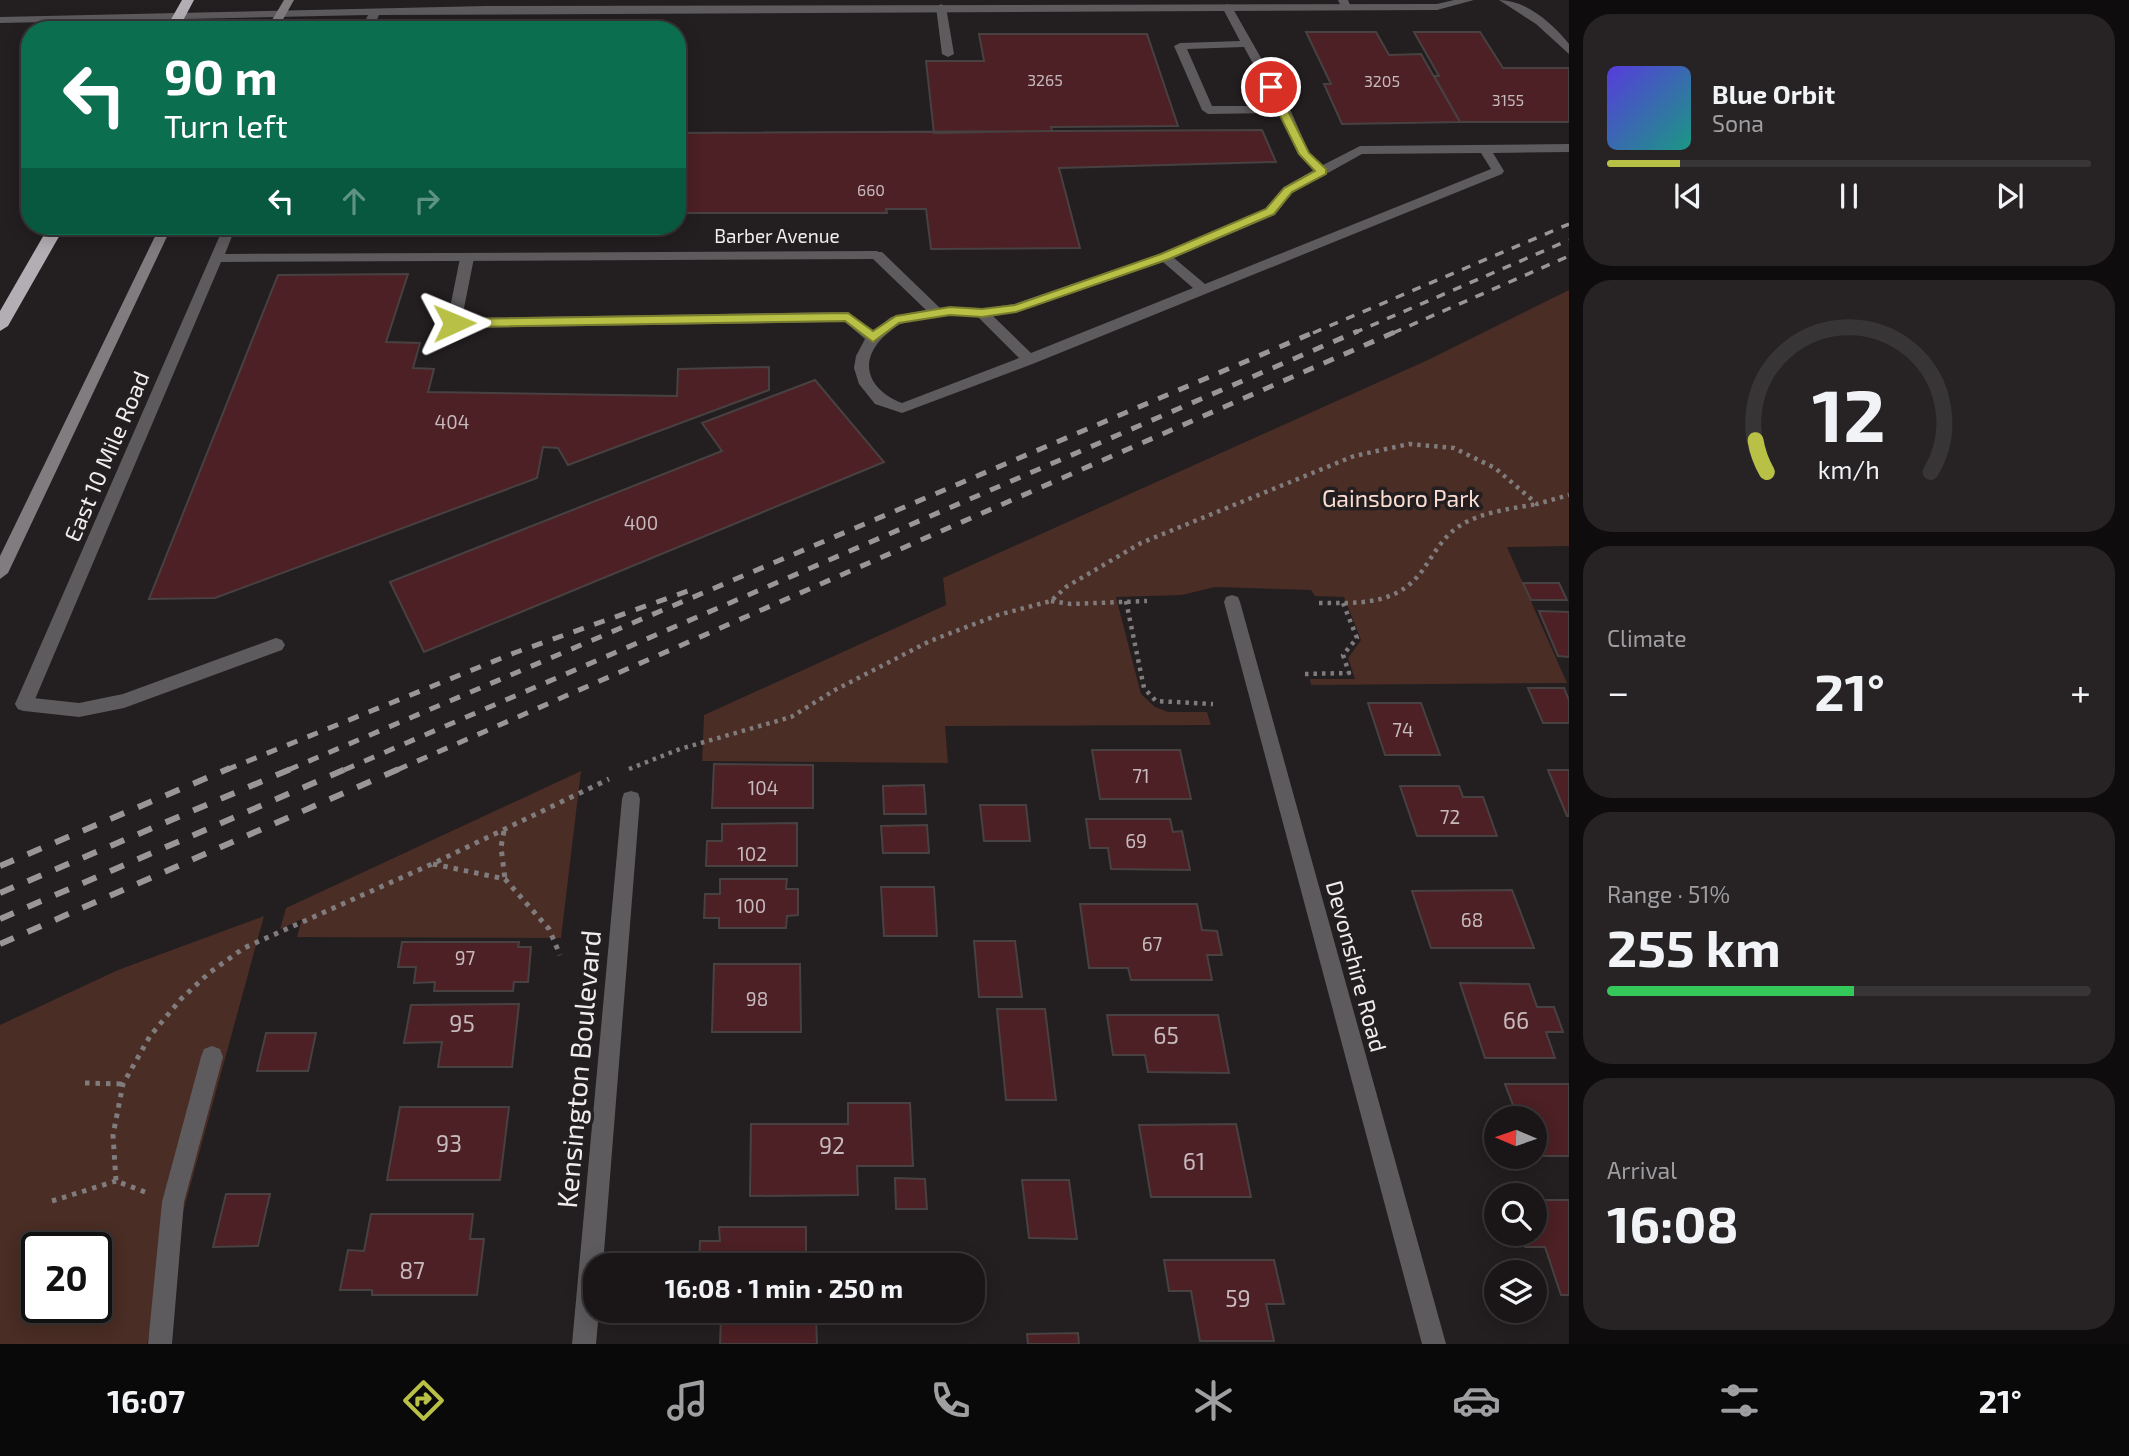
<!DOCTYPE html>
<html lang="en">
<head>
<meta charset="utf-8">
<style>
	:root { --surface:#1a1618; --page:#272325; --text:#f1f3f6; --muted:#9f9fa2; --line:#383537; --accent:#b9c046 }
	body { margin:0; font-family:"Exo 2",sans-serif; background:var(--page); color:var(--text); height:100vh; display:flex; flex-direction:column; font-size:26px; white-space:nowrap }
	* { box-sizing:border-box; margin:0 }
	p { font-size:23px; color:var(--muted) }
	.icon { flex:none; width:38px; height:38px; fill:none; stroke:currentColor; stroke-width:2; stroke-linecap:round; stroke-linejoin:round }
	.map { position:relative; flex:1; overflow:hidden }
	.drawer { display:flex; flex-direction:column; gap:14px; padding:14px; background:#0e0c0d; width:560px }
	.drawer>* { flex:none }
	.top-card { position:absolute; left:21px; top:21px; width:665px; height:214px; border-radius:28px; box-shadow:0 4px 18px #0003,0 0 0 2px var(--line); background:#0b6e4f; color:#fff; overflow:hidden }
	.needle { width:46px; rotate:272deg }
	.fabs { position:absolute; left:1484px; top:1106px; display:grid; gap:14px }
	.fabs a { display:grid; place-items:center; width:63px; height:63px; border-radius:50%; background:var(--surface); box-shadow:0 4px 18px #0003,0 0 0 2px var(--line); font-size:35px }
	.speed { position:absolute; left:21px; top:1232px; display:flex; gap:14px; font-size:35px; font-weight:700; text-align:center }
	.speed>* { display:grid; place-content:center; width:91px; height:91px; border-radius:50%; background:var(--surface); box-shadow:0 4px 18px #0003,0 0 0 2px var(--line); line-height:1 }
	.speed .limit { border:4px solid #111; border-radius:10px; background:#fff; color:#111 }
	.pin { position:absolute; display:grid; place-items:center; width:60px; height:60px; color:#fff; margin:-30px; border:4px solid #fff; border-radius:50%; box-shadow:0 2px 7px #0007 }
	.me { position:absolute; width:77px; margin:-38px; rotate:89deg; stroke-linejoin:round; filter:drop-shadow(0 0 5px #0008) }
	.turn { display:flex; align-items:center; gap:24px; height:147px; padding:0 28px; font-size:32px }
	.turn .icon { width:91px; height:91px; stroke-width:2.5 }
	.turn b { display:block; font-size:49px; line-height:60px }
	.lanes { display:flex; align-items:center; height:66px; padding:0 28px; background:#0003; justify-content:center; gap:35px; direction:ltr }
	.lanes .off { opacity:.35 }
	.big { font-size:52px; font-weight:700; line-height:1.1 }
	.drawer .card { flex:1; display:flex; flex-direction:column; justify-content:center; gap:10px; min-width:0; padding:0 24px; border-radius:28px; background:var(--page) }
	.drawer .dial { align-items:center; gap:0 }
	.dial svg { height:182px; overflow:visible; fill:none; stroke:var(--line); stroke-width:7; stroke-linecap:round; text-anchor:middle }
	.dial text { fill:var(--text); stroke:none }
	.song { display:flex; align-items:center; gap:21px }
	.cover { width:84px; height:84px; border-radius:10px; background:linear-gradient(135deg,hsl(250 70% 55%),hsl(170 70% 35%)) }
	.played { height:7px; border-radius:4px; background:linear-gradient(90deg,var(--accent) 15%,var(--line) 15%) }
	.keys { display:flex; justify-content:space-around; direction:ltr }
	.heat { display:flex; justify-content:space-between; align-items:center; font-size:38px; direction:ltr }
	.charge { height:10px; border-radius:5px; background:linear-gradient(90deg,#34c759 51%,var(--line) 0) }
	.trip { position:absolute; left:583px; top:1253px; width:402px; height:70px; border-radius:28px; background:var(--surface); box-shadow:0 4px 18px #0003,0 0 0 2px var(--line); font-weight:700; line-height:70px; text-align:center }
	.tabs { display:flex; height:112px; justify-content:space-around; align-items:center; background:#0a090a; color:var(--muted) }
	.tabs .icon { width:49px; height:49px }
	.tabs .current { color:var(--accent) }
	.tabs b { font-size:32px; color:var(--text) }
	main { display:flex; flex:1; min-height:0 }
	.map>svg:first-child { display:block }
	.green { fill:#4a2d24; fill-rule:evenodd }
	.building { fill:#4c2025; stroke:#484141; stroke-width:2 }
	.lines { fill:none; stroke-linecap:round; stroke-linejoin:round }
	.path-far1 { stroke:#807b7d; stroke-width:4.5; stroke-dasharray:3.5 5; stroke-linecap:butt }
	.path { stroke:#807b7d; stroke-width:5; stroke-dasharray:4.5 6; stroke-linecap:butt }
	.lane { fill:#5d5b5d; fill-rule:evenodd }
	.street { fill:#5d5b5d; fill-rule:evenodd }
	.secondary { fill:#807c80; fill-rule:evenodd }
	.highway { fill:#b3aeb3; fill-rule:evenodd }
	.rail-far2 { stroke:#9a9698; stroke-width:3.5; stroke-dasharray:9 9; stroke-linecap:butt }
	.rail-far1 { stroke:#9a9698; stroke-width:5; stroke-dasharray:11 11; stroke-linecap:butt }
	.rail { stroke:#9a9698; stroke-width:6; stroke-dasharray:15 15; stroke-linecap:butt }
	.route { fill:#b9c046; stroke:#787d2e; stroke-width:2 }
	.labels { text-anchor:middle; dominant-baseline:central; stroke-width:7; stroke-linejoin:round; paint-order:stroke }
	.far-number-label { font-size:16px; fill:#c7b9bc }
	.far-street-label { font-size:19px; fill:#f0ecee; stroke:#231e20 }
	.number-label { font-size:19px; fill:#c7b9bc }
	.street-label { font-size:23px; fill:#f0ecee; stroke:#231e20 }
	.park-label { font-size:23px; fill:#fcdcd1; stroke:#231e20 }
	.near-number-label { font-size:23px; fill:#c7b9bc }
	.near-street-label { font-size:28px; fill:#f0ecee; stroke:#231e20 }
</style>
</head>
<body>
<main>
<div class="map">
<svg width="1569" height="1344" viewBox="0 0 1569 1344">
	<rect width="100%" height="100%" fill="#231e20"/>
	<path class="green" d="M1569,290V546L1507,547L1567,683L1311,685L1310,679H1355L1348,658L1361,640L1344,597L1315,596L1311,590L1215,587L1182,595L1116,597L1141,694L1155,707L1168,712H1207L1211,725L945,726L948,763L702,761L704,715L946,605L943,578L1430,359Z
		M581,771L561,938L297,937L302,919L280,929L286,908Z
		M264,916L147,1344H0V1025L118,970ZM37,1248H96V1307H37Z"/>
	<path class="building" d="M1306,32H1376L1389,55L1421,54L1460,122L1342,124L1324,84H1331Z
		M1414,32H1480L1503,68H1569V122H1460L1434,76H1439Z
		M979,34H1147L1178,126L1051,127L1052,131L934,133L926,61H984Z
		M1262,130L1276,162L1059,168L1080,248L931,249L926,209H886L887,213H677V133Z
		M408,274L386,342L420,343L413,368L434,369L428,392L677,396L678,369L769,367V390L568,465L558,448L543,447L537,478L215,598L149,599L278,275Z
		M815,380L884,462L424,652L390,582L722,451L702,423Z
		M1523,583H1559L1567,600H1531Z
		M1539,611L1569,612V657L1558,656Z
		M1528,688H1564L1569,700V723H1543Z
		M1368,703H1421L1440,755H1385Z
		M1092,750H1180L1191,799H1100Z
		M714,764L813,765V808H712Z
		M1548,770H1569V816H1567Z
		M924,785L926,814H884L883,786Z
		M1400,786H1459L1463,797H1483L1497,836H1417Z
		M980,805H1026L1030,841H984Z
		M1086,819H1170L1173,832L1182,831L1190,870L1111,869L1108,848H1090Z
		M797,823V866H706L707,841H722V824Z
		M927,825L929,853H883L881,826Z
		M720,879H787L786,889H798V915L787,916L786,928H719V918H704L705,894H720Z
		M881,887H934L937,936H884Z
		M1512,890L1534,948H1431L1412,891Z
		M1080,904H1197L1202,930L1217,931L1222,955H1207L1212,980H1131L1128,968H1089Z
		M974,941H1015L1022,997H979Z
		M402,942H519L518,947H531L528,982H514L513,991H434L435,982L414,983L416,967H398Z
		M714,964H800L801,1032H712Z
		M1460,983L1529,984L1537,1007H1554L1563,1032H1546L1555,1058H1485Z
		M519,1004L512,1067H438L442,1042L404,1043L411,1005Z
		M997,1009H1045L1056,1100H1006Z
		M1107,1015H1218L1229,1073L1148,1072L1145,1055H1113Z
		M266,1033H316L308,1071H257Z
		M1505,1084H1569V1156H1535V1118H1504L1502,1113H1516Z
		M848,1103H910L913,1166H857L858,1195L750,1196L751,1124H848Z
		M400,1107H509L500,1180H387Z
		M1236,1124L1251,1197H1151L1139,1125Z
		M895,1178L925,1179L927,1209H896Z
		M1022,1180H1069L1077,1239L1029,1238Z
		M226,1194H270L258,1246L213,1247Z
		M1535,1200H1569V1295H1561L1545,1247H1525L1521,1234H1535Z
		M371,1214H473L470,1239H484L477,1295H372V1290H340L348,1250L364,1251Z
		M719,1227H806V1254H826V1265H699L700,1241H720Z
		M1164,1260H1274L1284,1304H1266L1274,1341H1200L1191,1291H1169Z
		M721,1317H816L817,1344H720Z
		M1078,1333L1079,1344H1028L1027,1334Z"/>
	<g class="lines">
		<path class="path-far1" d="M1051,601L1071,604L1147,601
			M1126,601L1144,688L1156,701L1213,704
			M1319,603C1358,603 1396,606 1422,571C1432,557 1441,540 1455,529C1478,512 1510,509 1537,504
			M1305,674L1349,673L1343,655L1357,638L1343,603
			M629,769L680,749L791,717L835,690L930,641L998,615L1051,601L1066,587L1141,543L1354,456L1409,444L1454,448L1495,468L1537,504L1569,495"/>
		<path class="path" d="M504,831L501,847L505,879
			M433,864L505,879L549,929L560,955
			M85,1083L123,1084
			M145,1192L116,1181L113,1135L123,1084L150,1036L181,999L209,973L244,948L432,864L609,779
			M52,1201L116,1181"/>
		<path class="lane" d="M1338,0H1348L1351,7L1342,9Z
			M1499,0C1526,0 1552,23 1569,44V54L1536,24Z
			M941,4L946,7L954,54L948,57L942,54L936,7Z
			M1227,4L1232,7L1290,109L1309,152L1323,165L1360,146L1569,144V152L1493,153L1504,171L1502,174L1035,363L902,413L875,404L859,384L854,368L856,356L865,339L845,322L454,328L447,323L460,258L467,254L474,258L462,318L848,312L873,331L891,317L926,310L872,258V252H882L940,308L982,309L1014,304L1160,254L1265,209L1284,187L1314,170L1298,154L1280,113L1208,114L1202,110L1174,46L1180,43L1240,41L1222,7ZM1244,47L1276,106H1212L1187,49ZM1481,153L1491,169L1205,284L1174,258L1275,215L1292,193L1362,154ZM1163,262L1193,288L1031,353L993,316L1021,311ZM950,315L978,317L1019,358L902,403C867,390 856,359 888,333C892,330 897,325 901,324C915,318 935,318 950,315Z
			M276,638L282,640L285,645L282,650L124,708L79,717L24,711L18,709L15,704L18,699L24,697L79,703L123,694Z
			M212,1046L220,1049L223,1057L184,1202L172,1344H148L162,1202L201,1057L204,1049Z"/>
		<path class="street" d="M1454,0H1474L1437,10L379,15L372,30H361L368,15L0,23V17L487,6L1437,4Z
			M224,226H236L225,254L877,251L884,255L877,259L221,262L33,704L30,709L24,711L18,709L15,704Z
			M1232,595L1238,597L1240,602L1446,1344H1422L1224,602L1226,597Z
			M631,791L638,793L640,799L603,1265H595V1311H599L596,1344H572L622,799L624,793Z"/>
		<path class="secondary" d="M284,0H294L277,30H266Z
			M160,226H172L8,573L0,579V556Z"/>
		<path class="highway" d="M182,0H194L178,30H165Z
			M49,226H65L8,326L0,331V311Z"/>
		<path class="rail-far2" d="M1313,333L1569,224
			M1354,333L1569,240
			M1393,333L1569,256"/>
		<path class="rail-far1" d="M226,770L514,653L688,591
			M288,770L1317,331
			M344,770L1358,331
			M397,770L1397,331"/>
		<path class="rail" d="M0,866L230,768
			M0,893L293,768
			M0,919L348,768
			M0,944L401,768"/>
	</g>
	<path class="route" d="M1267,85L1276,87L1309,153L1326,169V174L1292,192L1274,214L1169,259L1016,312L982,317L950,315L899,323L873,342L845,321L454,327L447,323L454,319L848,313L873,331L896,316L950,307L982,309L1015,305L1161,254L1266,209L1284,188L1315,171L1299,154L1266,87Z"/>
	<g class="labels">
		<g class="far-number-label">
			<text x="1045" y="79">3265</text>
			<text x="1382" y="80">3205</text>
			<text x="1508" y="99">3155</text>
			<text x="871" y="189">660</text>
		</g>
		<g class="far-street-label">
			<text x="777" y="235">Barber Avenue</text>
		</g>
		<g class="number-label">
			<text x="452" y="421">404</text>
			<text x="641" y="522">400</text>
			<text x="1403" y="729">74</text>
			<text x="1141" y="775">71</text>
			<text x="763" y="787">104</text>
			<text x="1450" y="816">72</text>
			<text x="1136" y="840">69</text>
			<text x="752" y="853">102</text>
			<text x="751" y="905">100</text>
			<text x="1472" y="919">68</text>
			<text x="1152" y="943">67</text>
			<text x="465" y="957">97</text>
			<text x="757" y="998">98</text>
		</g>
		<g class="street-label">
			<text transform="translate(106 456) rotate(-67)">East 10 Mile Road</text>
			<text transform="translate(1357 966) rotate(75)">Devonshire Road</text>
		</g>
		<g class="park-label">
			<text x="1401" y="498">Gainsboro Park</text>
		</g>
		<g class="near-number-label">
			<text x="1516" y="1020">66</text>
			<text x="462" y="1023">95</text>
			<text x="1166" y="1035">65</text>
			<text x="449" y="1143">93</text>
			<text x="832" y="1145">92</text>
			<text x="1194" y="1161">61</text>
			<text x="412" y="1270">87</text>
			<text x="1238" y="1298">59</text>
		</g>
		<g class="near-street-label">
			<text transform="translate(578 1069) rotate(-85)">Kensington Boulevard</text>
		</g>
	</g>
</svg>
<div class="fabs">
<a><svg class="needle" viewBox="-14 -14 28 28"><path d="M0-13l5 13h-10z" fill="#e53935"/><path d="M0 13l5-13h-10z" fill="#9f9fa2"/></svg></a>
<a><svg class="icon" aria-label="search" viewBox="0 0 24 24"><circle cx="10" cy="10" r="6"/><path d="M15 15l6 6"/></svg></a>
<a><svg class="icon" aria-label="layers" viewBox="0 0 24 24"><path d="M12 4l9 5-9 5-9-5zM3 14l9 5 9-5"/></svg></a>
</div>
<div class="speed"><div class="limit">20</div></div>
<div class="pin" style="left:1271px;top:87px;background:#d93025"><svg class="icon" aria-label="arrive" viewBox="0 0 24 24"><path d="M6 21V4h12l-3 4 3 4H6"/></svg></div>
<svg class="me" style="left:454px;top:323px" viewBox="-20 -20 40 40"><path d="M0-17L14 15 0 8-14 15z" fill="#b9c046" stroke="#fff" stroke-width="4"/></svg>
<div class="trip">16:08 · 1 min · 250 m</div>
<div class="top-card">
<div class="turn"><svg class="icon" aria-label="left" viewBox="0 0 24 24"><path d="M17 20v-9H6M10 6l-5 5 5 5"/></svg><div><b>90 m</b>Turn left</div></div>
<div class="lanes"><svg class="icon" aria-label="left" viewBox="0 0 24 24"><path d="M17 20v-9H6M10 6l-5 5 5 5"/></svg><svg class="icon off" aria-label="ahead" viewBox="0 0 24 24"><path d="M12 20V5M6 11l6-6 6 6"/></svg><svg class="icon off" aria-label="right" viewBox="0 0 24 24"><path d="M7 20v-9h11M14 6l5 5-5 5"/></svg></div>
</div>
</div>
<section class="drawer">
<div class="card">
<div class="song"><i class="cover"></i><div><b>Blue Orbit</b><p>Sona</p></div></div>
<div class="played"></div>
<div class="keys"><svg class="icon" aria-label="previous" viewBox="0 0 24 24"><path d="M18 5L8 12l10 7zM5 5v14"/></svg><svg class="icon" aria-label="pause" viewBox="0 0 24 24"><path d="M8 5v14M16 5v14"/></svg><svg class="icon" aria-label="next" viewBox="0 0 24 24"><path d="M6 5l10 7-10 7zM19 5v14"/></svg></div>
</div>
<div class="card dial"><svg viewBox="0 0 100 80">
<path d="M14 69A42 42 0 1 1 86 69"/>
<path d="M14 69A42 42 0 0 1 9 55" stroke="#b9c046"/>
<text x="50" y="56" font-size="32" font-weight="700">12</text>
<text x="50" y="72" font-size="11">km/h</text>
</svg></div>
<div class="card"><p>Climate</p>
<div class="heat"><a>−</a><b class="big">21°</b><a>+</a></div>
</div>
<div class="card"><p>Range · 51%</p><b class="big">255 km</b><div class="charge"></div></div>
<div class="card"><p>Arrival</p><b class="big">16:08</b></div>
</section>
</main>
<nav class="tabs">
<b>16:07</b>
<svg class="icon current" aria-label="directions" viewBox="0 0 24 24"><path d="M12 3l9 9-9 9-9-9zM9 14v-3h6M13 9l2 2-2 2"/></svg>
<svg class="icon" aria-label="music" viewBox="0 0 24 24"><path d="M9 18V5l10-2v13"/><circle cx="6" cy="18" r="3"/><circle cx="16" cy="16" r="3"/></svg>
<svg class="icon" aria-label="phone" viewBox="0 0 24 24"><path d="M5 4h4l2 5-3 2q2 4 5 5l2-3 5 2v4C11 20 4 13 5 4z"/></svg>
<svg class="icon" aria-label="climate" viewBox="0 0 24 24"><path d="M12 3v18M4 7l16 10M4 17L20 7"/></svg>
<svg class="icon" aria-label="car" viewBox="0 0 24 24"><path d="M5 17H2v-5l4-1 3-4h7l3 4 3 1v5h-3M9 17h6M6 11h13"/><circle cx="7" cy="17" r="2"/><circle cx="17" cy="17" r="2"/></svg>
<svg class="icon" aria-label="filters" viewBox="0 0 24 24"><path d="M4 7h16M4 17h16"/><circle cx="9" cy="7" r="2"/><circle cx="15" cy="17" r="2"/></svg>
<b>21°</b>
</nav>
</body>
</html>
